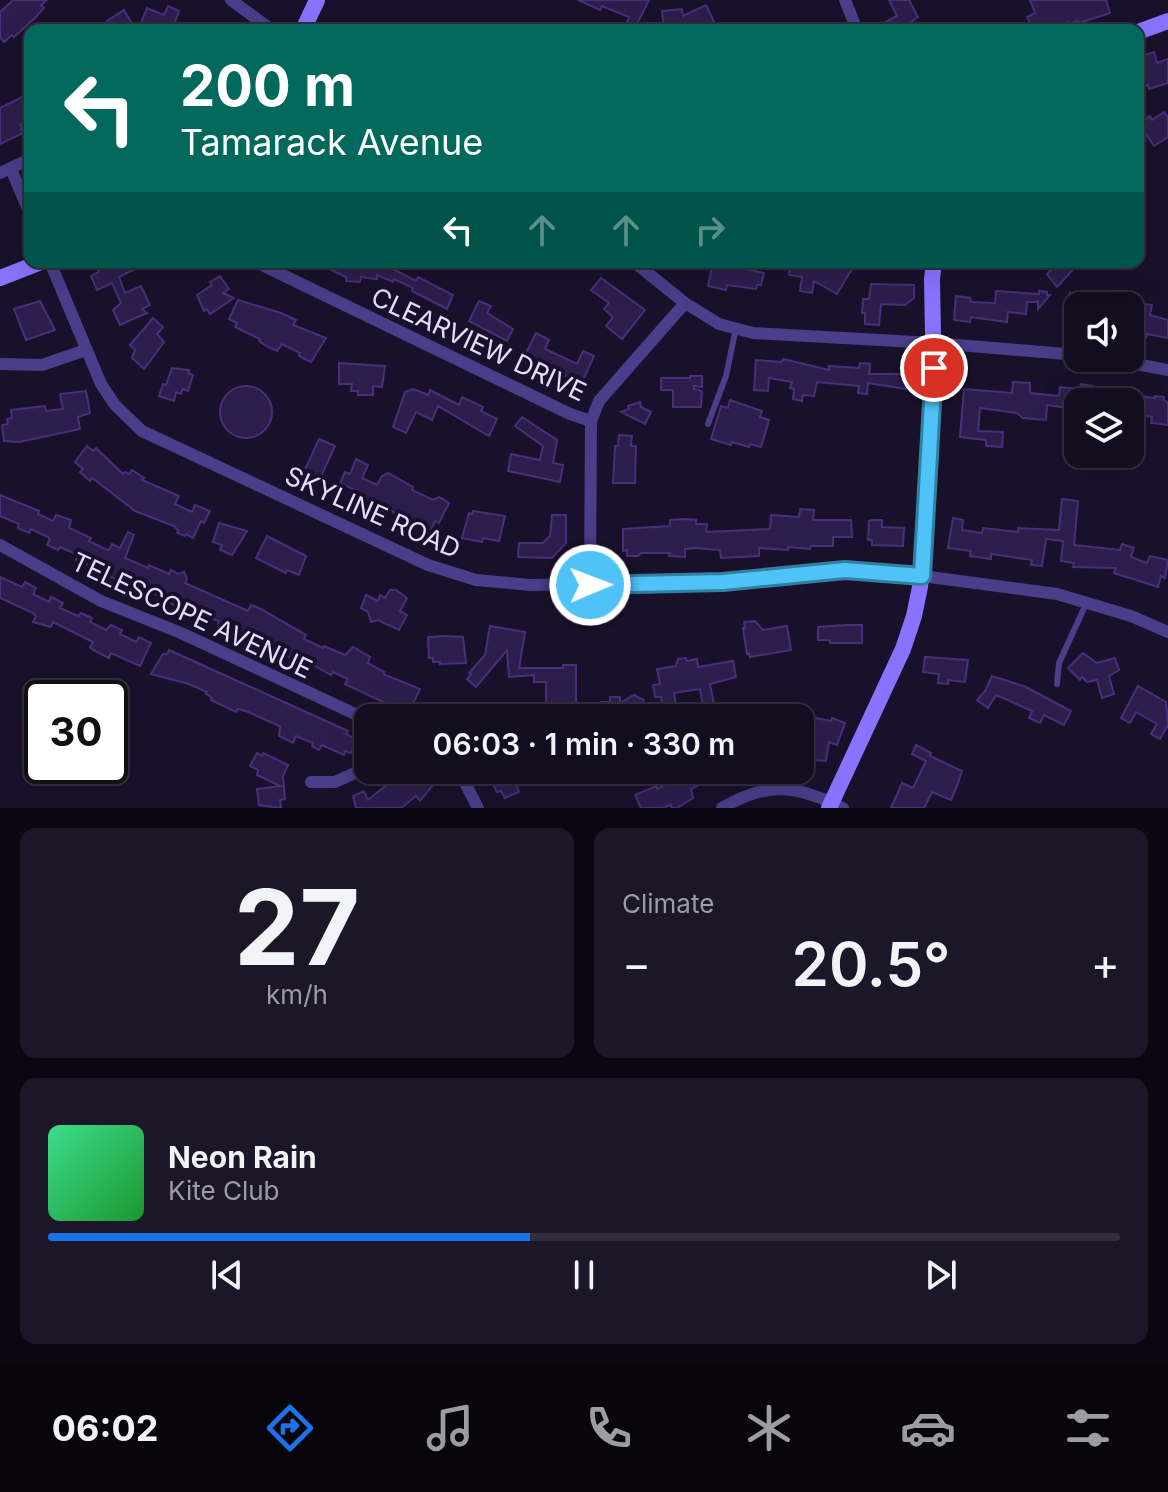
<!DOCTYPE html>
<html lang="en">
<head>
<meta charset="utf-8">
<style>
	:root { --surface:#130d20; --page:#1c1629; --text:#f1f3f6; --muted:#9d9ca5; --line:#322d3e; --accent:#1a73e8 }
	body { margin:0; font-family:Inter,sans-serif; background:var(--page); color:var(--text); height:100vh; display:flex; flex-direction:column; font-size:30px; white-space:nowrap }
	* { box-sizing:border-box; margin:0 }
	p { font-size:26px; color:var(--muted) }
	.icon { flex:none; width:44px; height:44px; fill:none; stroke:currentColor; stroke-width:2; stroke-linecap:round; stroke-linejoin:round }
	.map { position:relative; height:808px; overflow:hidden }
	.side { display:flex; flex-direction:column; gap:20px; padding:20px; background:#0a0712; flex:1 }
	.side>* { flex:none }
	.top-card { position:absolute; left:24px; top:24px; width:1120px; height:244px; border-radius:16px; box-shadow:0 8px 32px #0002,0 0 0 2px var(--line); background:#00695c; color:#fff; overflow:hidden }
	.fabs { position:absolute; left:1064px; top:292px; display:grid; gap:16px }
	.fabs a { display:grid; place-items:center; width:80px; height:80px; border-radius:16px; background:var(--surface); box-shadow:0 8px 32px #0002,0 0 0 2px var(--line); font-size:40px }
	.speed { position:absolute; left:24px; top:680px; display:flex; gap:16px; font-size:40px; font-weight:700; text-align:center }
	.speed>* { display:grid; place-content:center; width:104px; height:104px; border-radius:50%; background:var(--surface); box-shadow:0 8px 32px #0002,0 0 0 2px var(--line); line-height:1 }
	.speed .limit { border:4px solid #111; border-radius:12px; background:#fff; color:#111 }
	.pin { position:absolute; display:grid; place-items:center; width:68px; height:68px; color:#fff; margin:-34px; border:4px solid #fff; border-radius:50%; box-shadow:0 2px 8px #0007 }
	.me { position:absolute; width:88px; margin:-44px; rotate:89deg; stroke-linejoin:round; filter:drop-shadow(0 0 6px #0008) }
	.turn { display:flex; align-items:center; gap:28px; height:168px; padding:0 24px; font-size:36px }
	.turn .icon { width:104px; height:104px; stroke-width:2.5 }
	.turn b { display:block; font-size:56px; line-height:68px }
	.lanes { display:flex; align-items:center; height:76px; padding:0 24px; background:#0003; justify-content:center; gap:40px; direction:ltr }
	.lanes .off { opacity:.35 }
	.big { font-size:60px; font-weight:600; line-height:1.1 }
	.side .card { flex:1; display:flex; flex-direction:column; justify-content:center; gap:12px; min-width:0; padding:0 28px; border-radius:16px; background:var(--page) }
	.side .dial { align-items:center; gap:0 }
	.dial b { font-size:104px; line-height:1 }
	.song { display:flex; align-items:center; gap:24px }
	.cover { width:96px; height:96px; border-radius:12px; background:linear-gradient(135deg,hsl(150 70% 55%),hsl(130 70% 35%)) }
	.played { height:8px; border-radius:4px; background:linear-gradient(90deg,var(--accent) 45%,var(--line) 45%) }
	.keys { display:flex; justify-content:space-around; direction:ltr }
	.heat { display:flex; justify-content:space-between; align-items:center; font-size:44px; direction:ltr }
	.side .tiles { flex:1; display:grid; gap:20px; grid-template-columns:1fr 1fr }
	.card:last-child { grid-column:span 2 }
	.trip { position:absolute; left:354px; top:704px; width:460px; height:80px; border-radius:16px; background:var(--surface); box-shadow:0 8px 32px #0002,0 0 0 2px var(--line); font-weight:600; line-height:80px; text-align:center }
	.tab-bar { display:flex; height:128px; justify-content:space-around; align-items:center; background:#08050d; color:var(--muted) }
	.tab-bar .icon { width:56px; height:56px }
	.tab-bar .active { color:var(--accent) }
	.tab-bar b { font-size:36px; color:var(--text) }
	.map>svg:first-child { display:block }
	.building { fill:#2d1d4c; stroke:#482f78; stroke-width:2 }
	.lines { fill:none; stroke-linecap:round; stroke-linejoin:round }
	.lane { stroke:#4a3d8a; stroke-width:6 }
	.street { stroke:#4a3d8a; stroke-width:12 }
	.secondary { stroke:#8973fe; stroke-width:16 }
	.route-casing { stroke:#337fa1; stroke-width:20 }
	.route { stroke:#4fc3f7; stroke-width:14 }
	.labels { text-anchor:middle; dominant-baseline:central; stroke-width:8; stroke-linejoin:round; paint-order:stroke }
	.street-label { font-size:26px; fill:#e5dcff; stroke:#19112b }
</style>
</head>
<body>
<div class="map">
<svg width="1168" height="808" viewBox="0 0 1168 808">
	<rect width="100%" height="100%" fill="#19112b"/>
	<path class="building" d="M13,0H47L41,5L44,8L35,18L14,37L12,35L4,42L0,37V12Z
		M578,0H649L636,26L627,22L629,17L602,6L600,10Z
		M889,0H909L918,17L910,23L913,30H885L882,24L897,16Z
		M1030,0H1106L1110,13L1079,23L1078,21L1068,24V22L1051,30H1034L1027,17L1035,13Z
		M706,5L718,30H664L662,11L682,9L683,16Z
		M168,6L179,11L172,30H138L147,8L164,15Z
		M124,10L136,30H112L107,21Z
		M1154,52L1157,63L1168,59V83L1149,89L1148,85L1138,89V57Z
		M30,93V120L20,125L23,133L0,144V108Z
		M1164,112L1168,117V137L1154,146L1139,124L1150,116L1152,120Z
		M99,262H130L133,270L119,277L125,293L141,286L150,305L142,309L147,313L120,325L113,310L121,303L112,283L97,290L91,276L99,272L97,268L101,266Z
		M315,262H385V265L416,281L418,277L453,295L447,309L412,291L413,288L394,279L393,282L377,275V279L361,277L360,282L346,281V277Z
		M713,262L764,273L761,285H757L756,289L727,285L726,290L708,286Z
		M791,262H856L837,294L814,281L812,293L800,291L802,277L789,275Z
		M1058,262H1080L1057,287L1047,274Z
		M220,276L229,289L223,293L234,298L210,314L207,309L204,311L197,295L212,285L210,282Z
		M601,278L645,310L622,339L606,326L613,317L604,309L609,303L591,290Z
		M871,284L914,285V298L905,305L881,304L879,325L865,324V313H862L863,299H869Z
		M996,291L1039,294V291L1047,292V295H1050L1038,309V302H1027L1026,314L1008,312L1007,322L971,317L970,322L954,320L956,296L970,298L971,302L995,303Z
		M1070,293L1078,303L1076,330L1067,329L1066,325Z
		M238,300L281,313L296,320L293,325L326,338L311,362L299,356L300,353L282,344L277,351L266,346L259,341L260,339L235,327L237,323L229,319Z
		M40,301L55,330L26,340L14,309Z
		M479,301L491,306L487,313L513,329L507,341L469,321Z
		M1130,302L1152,305L1150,315L1168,320V338L1147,334L1146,338L1133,336L1135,320L1130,319Z
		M153,318L163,327L157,334L164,342L144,369L132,358L135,350L130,345Z
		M536,333L549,340L545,349L577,364L583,351L594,356L580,387L569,382L570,378L551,369L549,374L522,361Z
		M783,359L829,370V366L859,368L860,363L870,364L869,374H913L912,390L868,383L867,394L858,393L859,386L817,382L814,396L803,395L802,401L793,399L794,389L790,388L792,382L769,378L768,391L754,390L756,360L782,362Z
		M339,363L385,366L382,387L373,386V395H358V391H351L352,384H339Z
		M172,368L189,370L188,373L193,375L188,391L183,389L181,394L176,392L174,401L159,396L163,384L166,385Z
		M690,376H702V387L694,386V389L702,391L701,407H673V390H661V378H690Z
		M1013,382L1030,383V393L1059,396L1060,387L1079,389L1081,384L1093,386V389L1131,392V395L1155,398V396L1164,397V400L1168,403V425L1151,423L1152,417L1130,413V398L1129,402H1078V436L1063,434L1067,408L1047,405L1046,420L1023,418L1017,413L980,408L978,431L1003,432L1002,447L986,446V440L960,437L964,389L1012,393Z
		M220 412a26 26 0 1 1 52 0a26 26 0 1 1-52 0Z
		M413,389L428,395L430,390L459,405L462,397L483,407L481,411L497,419L489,436L438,406L432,420L416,412L406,433L393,427L405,392Z
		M86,391L90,413L78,417L80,429L19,442L4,441L2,425L8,424L7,419L12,418L11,410L45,406L46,411L63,409L60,394Z
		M730,400L762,411L760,417L769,420L761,447L750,444L749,447L732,442L731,445L711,439L721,406L728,408Z
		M640,402L641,407L651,412L645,424L621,412L629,409L628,406Z
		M522,417L557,440L553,463L563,465L560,482L508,471L511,454L540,460L543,446L515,426Z
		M619,435L632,436L631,446H636L635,483H613L615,446H618Z
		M319,439L335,446L318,483L302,476Z
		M87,446L93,451L96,448L123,474L125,472L129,474L132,470L144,478L142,480L179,496L175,504L192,512L195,505L210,511L204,523L201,521L193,538L186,534L185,536L177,533L178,530L174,526L135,511L92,478L90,481L80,472L83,469L75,462Z
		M356,459L368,465L362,478L377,485L382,476L388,473L413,487L412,490L433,500L439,497L443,499L449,503L439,523L435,521L430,532L382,506L379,513L358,503L361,497L353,493L355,490L340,483L345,472L350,474Z
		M0,495L39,511L38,514L53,521L56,515L71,520L69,528L91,538L89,541L105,549L109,550L112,544L120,548L128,532L134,535L125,558L148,568L149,565L169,574L171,570L178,574L184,572L187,579L185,583L248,611L251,605L259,608L306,635L304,639L323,648L324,646L345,655L353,647L360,651L370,657L368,663L384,672L383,674L420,689L410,710L399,705L398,709L345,684L348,679L333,672L331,675L304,660L303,663L279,653L269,648L271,643L256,636L254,640L218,624L219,621L191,612L192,608L176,601L174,605L146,589L144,593L133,588L134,585L104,575L106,568L90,561L87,565L76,560L78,555L60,547L58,550L47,545L50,539L48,537L31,529L29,533L18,528L19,524L0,516Z
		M1062,499L1078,501L1074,545L1120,550L1122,544L1134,548L1131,557L1147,563L1150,556L1168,560L1165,578L1161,576L1158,587L1114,573L1116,568L1073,567L1074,563L1061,561L1063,541L1046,539L1042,566L1031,565L1032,560L991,554V559L970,556L971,551L948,548L953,518L963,520L962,530L982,533L983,528L1018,532V528L1059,530Z
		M800,509L814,510L813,520H851L852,537H833V546H811L810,549L788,547V550L759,548V556L721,558L720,550L694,548L685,549V557L669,556L670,553H641L638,556H627V550L623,551V529L670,526V520L686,519L696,520V524H707L706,532L770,529L771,515L799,517Z
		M473,511L505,516L499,541L483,538L482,542L462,538L469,513L472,514Z
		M552,515H566V543L552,558L518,557L519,543H543L550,536Z
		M872,520H882V527L904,528L903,546L872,545V540H868L869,521Z
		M219,523L247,531L232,555L220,550L222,545L213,542Z
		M267,536L306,556L299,575L287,570L286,573L256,558Z
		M0,577L22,587L25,582L36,588L33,594L49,602L51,597L63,603L60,608L78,616L81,613L92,618L90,622L106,630L111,625L122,630L120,634L136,642L139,637L151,643L140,666L111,653L109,658L93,650L90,647L93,642L53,622L51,627L33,622L36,616L33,613L0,598Z
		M390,590H396L407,598L400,611L407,615L399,630L378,620L371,622L368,612L361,608L366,595L378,601L380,595L385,598Z
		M755,621L763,630L787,626L791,650L750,657L749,653L747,654L743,628H745L744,622Z
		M847,625H862V643H830V640H818V627Z
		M490,626L525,632L519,668H563V665H576V710H566V707L546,706V682H534V675L509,677L507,650L476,687L467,679L471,675L469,673L485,655Z
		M445,636L463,637L466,663L440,664V662H433V658H429L428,637Z
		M169,650L348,731L346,734L357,740L351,753L345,751L344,755L322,745L319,750L312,746L313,743L296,736L293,743L279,736L280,727L277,725L246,711L238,709L236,712L211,700L212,698L206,694L207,692L189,684L151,674L163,654H167Z
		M1083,653L1097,663L1115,658L1119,670L1109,676L1114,694L1102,698L1097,680L1087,682L1082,677L1080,680L1068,668Z
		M925,657L968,660L965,682L948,680V684L938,683L939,674L923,672Z
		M686,658L687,661L697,659L698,667L733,661L736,677L710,684L714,704L703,707L700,689L674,693L678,717L664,718L661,697H655L653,685L660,684L657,669L676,666L678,659Z
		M992,676L1026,687L1071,711L1064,725L1044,715L1040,723L1029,718L1032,711L996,695L988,708L977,700L985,691Z
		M1138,686L1166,702L1168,725L1160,739L1151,734L1157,724L1136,712L1130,723L1121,718Z
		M634,695L644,700L642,718H586L585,708H598L601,702H610V697H620V703Z
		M811,717L831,721L832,718L845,723L837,745L829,742L826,761L814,760L813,765L801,763Z
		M916,745L931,753L930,756L962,771L957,786L951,800L932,792L924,808H891L902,783L913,788L926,761L912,754Z
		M257,753L262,756L263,753L288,765L283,776L285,799L280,800L281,808L259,805L257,789L280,786L257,775L258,770L250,766Z
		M405,770H421L433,785L420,801L416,796L401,808H356L353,796L364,791L368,800Z
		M512,770H522L528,780L517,786L519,792L505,798L501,791L497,792L491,781Z
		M696,770H735L730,773L732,777L721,783L719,780L711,785L706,781L691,789L693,798L677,808H672L671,805L662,808H641L635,795L656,786L657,789Z"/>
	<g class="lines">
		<path class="lane" d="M708,424L726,376L736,328
			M1057,684L1059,663L1086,604"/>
		<path class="street" d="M231,0L272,30
			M845,0L857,30
			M11,169L30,214
			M0,173L30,159
			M50,262L101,384L115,405L142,431L428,565L476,580L531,585L723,582L845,570L922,576L1057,594L1131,616L1168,632
			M634,262L685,303L719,324L753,333L934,343L1078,355
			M262,265L570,414L591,421
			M1106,358L1168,370
			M0,364L42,365L86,350
			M0,545L101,601L181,633L368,720
			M590,585L591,421L599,401L685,303
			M453,770L463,779L478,808
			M311,782H335L368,767
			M722,808C767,781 797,785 843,808"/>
		<path class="secondary" d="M303,30L317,0
			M1138,32L1168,21
			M0,278L41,262
			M829,808L903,649L914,616L920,587L934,393L932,279L934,262"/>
	</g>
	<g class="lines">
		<g class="route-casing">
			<path id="route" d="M590,585L723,582L845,570L922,576L934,368"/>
		</g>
		<use href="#route" class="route"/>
	</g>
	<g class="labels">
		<g class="street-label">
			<text transform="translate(479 344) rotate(25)">CLEARVIEW DRIVE</text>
			<text transform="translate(373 512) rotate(24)">SKYLINE ROAD</text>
			<text transform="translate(192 615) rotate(25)">TELESCOPE AVENUE</text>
		</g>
	</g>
</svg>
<div class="fabs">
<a><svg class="icon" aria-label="sound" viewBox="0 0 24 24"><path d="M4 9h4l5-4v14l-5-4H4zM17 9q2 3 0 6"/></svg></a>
<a><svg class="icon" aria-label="layers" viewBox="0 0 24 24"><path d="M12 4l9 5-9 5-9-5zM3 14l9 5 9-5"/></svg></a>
</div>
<div class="speed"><div class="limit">30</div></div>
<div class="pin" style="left:934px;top:368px;background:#d93025"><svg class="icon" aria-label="arrive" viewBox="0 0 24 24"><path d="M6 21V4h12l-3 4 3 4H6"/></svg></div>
<svg class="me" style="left:590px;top:585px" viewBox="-20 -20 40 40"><circle r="17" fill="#4fc3f7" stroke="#fff" stroke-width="3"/><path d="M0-11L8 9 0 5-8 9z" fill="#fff"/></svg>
<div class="trip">06:03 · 1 min · 330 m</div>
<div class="top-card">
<div class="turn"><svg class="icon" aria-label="left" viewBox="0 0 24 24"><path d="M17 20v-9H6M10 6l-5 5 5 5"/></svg><div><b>200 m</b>Tamarack Avenue</div></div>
<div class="lanes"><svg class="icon" aria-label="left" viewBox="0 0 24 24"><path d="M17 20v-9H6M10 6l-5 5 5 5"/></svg><svg class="icon off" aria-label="ahead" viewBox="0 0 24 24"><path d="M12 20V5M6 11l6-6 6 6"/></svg><svg class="icon off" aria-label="ahead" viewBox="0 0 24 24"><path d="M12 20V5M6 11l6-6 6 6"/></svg><svg class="icon off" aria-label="right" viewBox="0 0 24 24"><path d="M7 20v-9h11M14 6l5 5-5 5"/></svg></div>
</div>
</div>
<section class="side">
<div class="tiles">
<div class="card dial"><b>27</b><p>km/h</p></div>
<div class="card"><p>Climate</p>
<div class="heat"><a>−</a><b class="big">20.5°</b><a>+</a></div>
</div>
<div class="card">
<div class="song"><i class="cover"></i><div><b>Neon Rain</b><p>Kite Club</p></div></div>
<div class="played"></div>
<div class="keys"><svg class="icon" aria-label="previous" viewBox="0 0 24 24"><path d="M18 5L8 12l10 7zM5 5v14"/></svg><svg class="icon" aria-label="pause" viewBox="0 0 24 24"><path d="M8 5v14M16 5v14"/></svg><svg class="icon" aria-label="next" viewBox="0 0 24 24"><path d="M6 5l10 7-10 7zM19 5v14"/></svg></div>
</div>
</div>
</section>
<nav class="tab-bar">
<b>06:02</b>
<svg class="icon active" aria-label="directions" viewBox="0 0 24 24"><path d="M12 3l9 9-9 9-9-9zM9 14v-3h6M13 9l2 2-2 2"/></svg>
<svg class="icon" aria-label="music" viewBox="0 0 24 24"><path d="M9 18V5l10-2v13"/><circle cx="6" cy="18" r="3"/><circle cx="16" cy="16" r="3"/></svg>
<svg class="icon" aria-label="phone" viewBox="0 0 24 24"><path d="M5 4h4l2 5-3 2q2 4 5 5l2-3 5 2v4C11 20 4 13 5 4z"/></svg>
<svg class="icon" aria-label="climate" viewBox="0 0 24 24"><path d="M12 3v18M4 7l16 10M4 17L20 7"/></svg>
<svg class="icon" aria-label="car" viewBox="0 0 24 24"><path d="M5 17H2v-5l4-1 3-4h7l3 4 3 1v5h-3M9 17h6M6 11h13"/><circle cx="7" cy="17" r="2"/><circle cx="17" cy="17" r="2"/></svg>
<svg class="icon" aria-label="filters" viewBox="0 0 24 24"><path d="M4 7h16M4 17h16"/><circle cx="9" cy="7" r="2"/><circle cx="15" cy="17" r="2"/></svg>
</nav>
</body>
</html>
